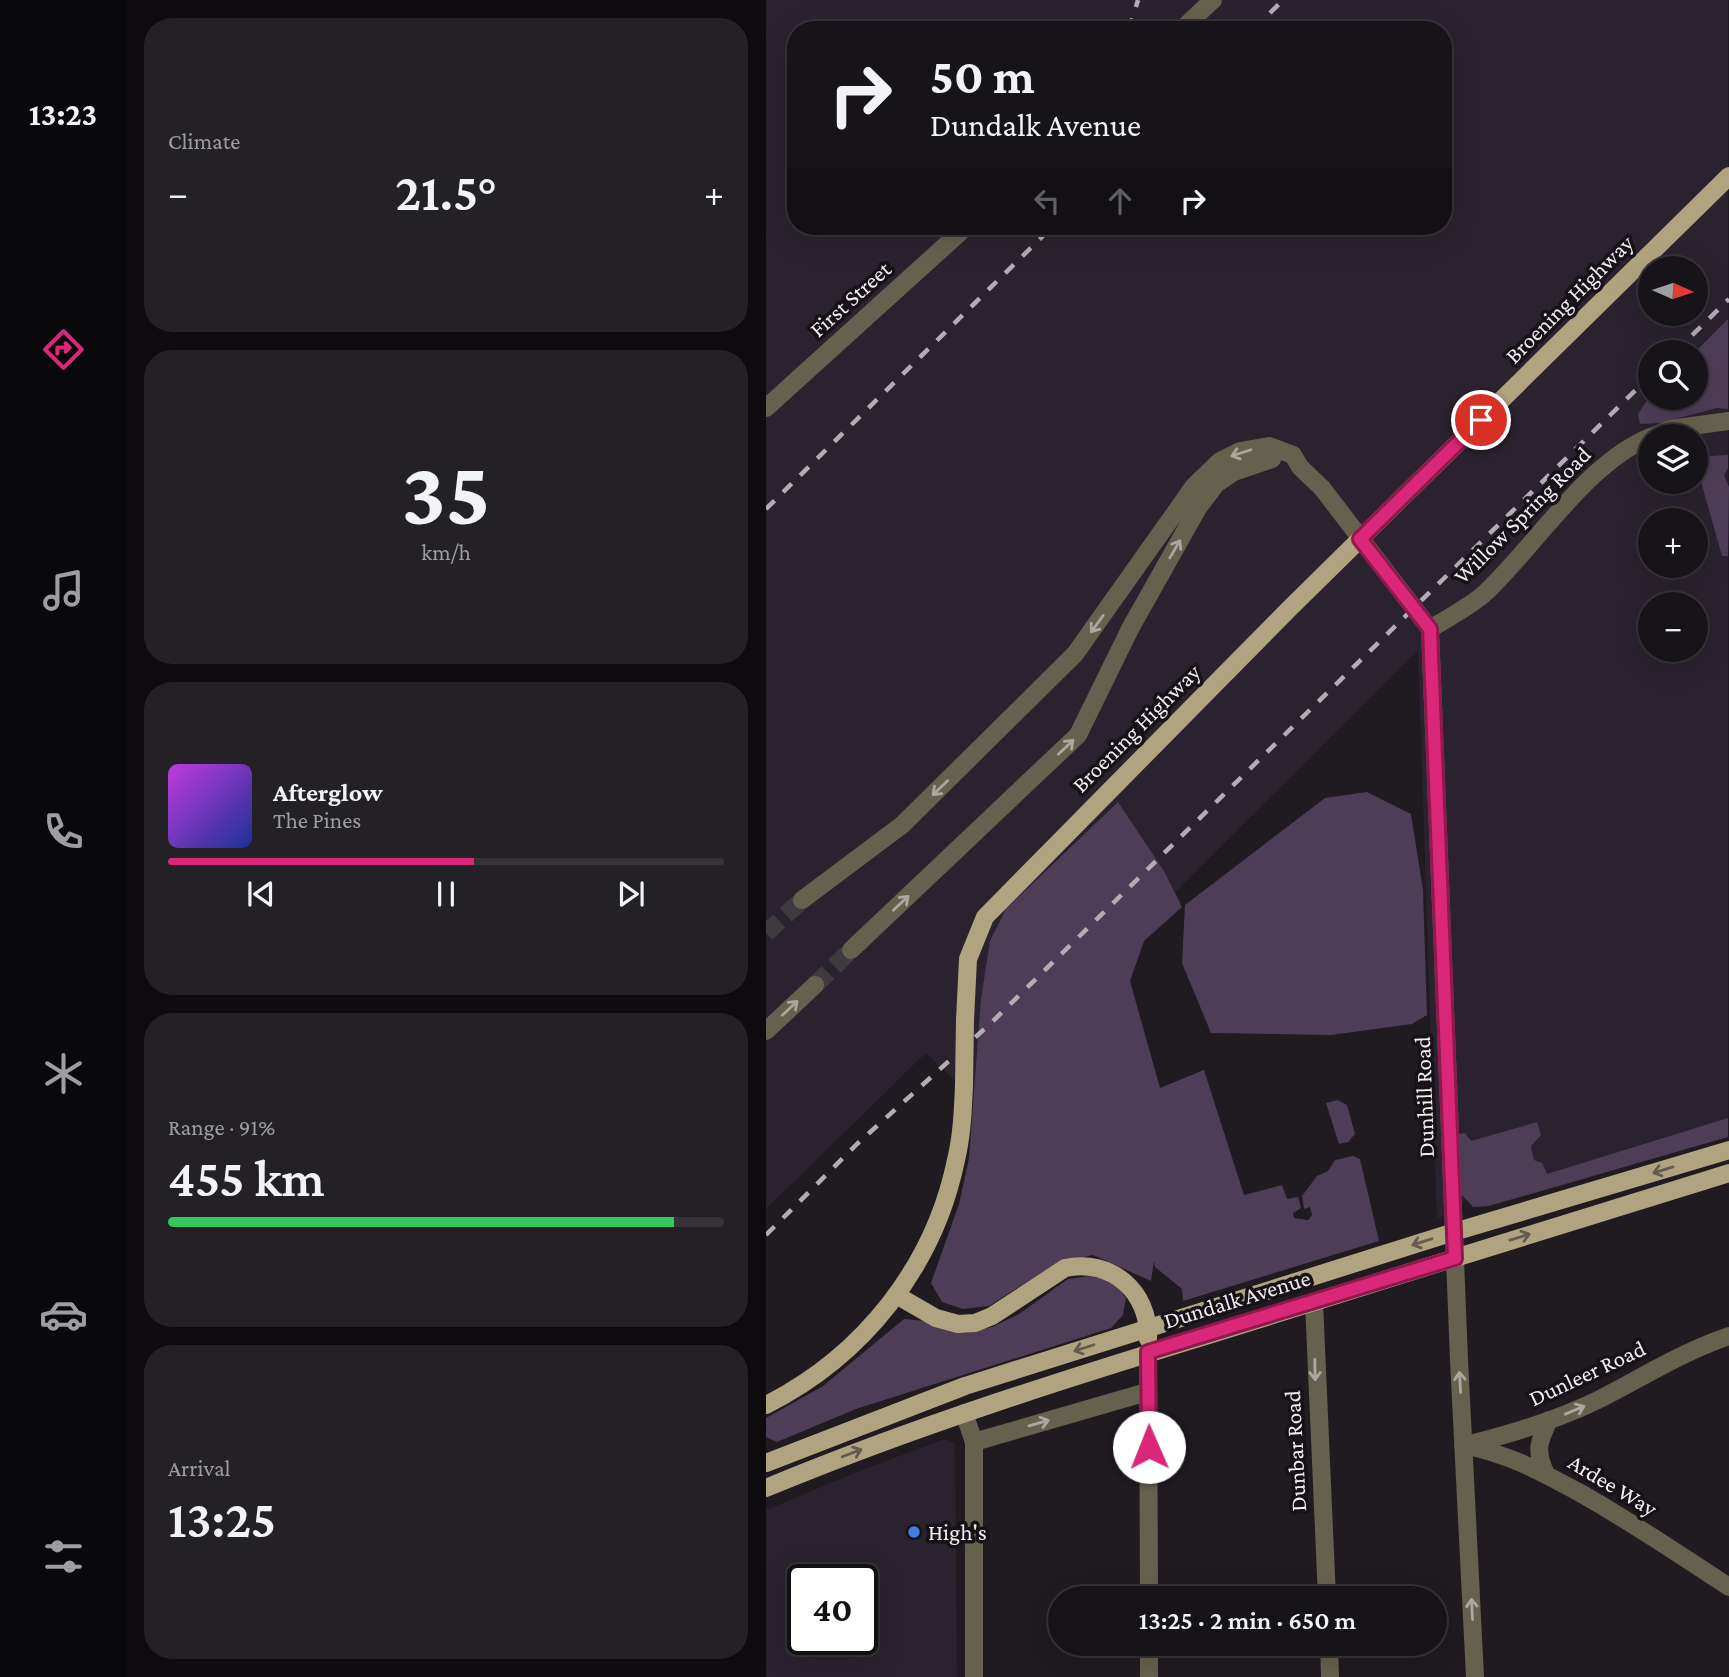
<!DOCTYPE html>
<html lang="en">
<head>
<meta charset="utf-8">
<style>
	:root { --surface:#171419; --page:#242126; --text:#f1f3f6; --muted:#9e9ea2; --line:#363338; --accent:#db2777 }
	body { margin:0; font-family:"Crimson Pro",serif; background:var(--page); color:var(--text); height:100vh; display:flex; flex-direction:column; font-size:26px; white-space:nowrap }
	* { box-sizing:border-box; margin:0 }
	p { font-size:23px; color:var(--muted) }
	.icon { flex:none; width:38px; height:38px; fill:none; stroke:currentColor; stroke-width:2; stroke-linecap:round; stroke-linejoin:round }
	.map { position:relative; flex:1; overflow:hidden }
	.drawer { display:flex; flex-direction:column; gap:18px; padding:18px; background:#0d0b0e; width:640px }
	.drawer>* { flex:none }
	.top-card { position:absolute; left:21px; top:21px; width:665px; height:214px; border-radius:28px; box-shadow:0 7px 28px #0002,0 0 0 2px var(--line); background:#171419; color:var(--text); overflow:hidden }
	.needle { width:46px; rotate:93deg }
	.tools { position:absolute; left:872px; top:256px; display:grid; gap:14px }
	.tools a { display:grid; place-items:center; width:70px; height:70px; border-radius:50%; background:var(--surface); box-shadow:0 7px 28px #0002,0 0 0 2px var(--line); font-size:35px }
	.speed { position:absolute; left:21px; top:1564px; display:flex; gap:14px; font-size:35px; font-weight:700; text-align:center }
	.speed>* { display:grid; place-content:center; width:91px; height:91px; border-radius:50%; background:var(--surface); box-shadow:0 7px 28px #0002,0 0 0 2px var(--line); line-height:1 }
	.speed .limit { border:4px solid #111; border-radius:10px; background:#fff; color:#111 }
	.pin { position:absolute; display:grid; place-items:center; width:60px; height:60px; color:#fff; margin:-30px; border:4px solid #fff; border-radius:50%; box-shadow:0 2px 7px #0007 }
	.me { position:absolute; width:77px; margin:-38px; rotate:359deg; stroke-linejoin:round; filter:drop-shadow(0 0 5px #0008) }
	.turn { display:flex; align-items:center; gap:24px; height:147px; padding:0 28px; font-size:32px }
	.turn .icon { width:91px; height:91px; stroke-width:2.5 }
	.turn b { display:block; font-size:49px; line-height:60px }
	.lanes { display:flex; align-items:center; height:66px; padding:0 28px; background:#0003; justify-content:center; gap:35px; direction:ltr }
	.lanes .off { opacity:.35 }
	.big { font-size:52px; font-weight:600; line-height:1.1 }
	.drawer .widget { flex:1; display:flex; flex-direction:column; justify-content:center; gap:10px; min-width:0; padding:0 24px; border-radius:28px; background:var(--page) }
	.drawer .dial { align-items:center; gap:0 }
	.dial b { font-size:91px; line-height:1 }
	.song { display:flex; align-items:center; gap:21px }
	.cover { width:84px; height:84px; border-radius:10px; background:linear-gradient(135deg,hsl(290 70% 55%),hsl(230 70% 35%)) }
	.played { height:7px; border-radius:4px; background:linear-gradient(90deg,var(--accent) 55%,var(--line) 55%) }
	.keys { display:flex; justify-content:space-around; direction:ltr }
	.heat { display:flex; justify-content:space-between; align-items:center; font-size:38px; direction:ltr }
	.charge { height:10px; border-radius:5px; background:linear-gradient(90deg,#34c759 91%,var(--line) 0) }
	.trip { position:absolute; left:282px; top:1586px; width:399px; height:70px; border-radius:35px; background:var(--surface); box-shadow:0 7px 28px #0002,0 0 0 2px var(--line); font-weight:600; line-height:70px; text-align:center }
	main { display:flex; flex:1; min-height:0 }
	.tabs { display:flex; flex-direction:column; width:126px; justify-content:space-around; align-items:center; background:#09080a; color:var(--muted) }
	.tabs .icon { width:49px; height:49px }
	.tabs .active { color:var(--accent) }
	.tabs b { font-size:32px; color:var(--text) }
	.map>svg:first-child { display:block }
	.built { fill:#2a222e; fill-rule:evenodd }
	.green { fill:#4e3d56 }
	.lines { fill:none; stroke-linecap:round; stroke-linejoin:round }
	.minor-tunnel { stroke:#3e3b40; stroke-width:18; stroke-dasharray:18 9; stroke-linecap:butt }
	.minor { stroke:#66604f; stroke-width:18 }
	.major { stroke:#b0a480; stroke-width:18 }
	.rail { stroke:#b1adb2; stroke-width:4.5; stroke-dasharray:12 12; stroke-linecap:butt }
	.major-bridge { stroke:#b0a480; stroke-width:18 }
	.oneway { stroke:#aca7a0 }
	.oneway2 { stroke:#635b4c }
	.route-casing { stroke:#8e194d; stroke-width:18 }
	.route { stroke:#db2777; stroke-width:12 }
	.shop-dot { fill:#3f7fe0; stroke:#161218; stroke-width:2.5 }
	.labels { text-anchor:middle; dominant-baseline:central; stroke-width:7; stroke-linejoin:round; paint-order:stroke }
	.street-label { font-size:23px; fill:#f1eef2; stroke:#161218 }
	.poi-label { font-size:23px; fill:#f1eef2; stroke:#161218; text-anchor:start }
</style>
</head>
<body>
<main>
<nav class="tabs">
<b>13:23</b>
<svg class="icon active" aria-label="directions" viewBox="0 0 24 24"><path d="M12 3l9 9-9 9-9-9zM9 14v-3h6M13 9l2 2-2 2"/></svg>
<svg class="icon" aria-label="music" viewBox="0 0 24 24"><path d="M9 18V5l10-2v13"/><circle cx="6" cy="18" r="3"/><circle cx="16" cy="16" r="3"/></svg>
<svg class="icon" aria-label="phone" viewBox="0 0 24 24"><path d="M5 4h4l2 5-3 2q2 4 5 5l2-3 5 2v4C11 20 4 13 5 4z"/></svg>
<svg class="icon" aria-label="climate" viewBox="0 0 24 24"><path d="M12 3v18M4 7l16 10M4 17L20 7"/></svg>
<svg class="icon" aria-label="car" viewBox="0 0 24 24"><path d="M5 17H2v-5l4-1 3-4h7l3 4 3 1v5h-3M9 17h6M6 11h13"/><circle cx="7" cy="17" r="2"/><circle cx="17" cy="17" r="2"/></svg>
<svg class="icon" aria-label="filters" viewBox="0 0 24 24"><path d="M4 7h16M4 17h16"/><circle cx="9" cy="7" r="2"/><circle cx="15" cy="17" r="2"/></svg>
</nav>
<section class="drawer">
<div class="widget"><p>Climate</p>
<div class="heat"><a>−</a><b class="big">21.5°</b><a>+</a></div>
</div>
<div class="widget dial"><b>35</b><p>km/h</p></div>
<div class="widget">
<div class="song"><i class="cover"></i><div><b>Afterglow</b><p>The Pines</p></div></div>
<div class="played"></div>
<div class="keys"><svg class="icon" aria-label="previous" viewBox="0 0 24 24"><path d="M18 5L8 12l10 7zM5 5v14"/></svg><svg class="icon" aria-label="pause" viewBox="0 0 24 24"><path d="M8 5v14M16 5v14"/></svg><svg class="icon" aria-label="next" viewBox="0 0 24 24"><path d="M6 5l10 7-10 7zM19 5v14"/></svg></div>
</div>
<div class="widget"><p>Range · 91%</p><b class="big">455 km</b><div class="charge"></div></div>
<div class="widget"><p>Arrival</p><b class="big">13:25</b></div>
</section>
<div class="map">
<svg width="963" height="1677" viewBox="0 0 963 1677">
	<rect width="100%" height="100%" fill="#1f1b21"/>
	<path class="built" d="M0,0H962V1122L701,1199L671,1220L652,650L343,958L387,1268L160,1053L0,1209ZM30,30H677V226H30ZM884,268H929V313H884ZM884,352H929V397H884ZM884,436H929V481H884ZM884,520H929V565H884ZM884,604H929V649H884Z
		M179,1439L189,1443L191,1677H0V1510L101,1468ZM37,1580H96V1640H37Z"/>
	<path class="green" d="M962,319V409L951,408L894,423L874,424L872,414L884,396L929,397V352Z
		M962,455V469L958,475L963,487L962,556H956L932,471L944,456Z
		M601,792L645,814L657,890L661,1015L646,1024L565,1035L445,1033L416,963L419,905L559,798Z
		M352,802L398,871L416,907L378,941L364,981L394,1088L438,1070L478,1195L516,1185L521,1199L532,1197L535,1208L527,1213L528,1218L542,1220L546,1215L544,1207L538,1209L536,1196L551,1176L562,1171L569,1160L587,1156L594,1159L613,1241L417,1301L416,1289L389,1267L388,1261L385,1281L327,1255L289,1264L223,1306L197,1309L176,1302L165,1283L193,1204L203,1158L215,999L224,941L240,909Z
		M572,1100L581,1105L589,1134L582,1142L573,1144L560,1103Z
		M962,1118V1137L723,1206L707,1207L694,1193L693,1134L699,1133L705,1141L771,1122L775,1135L765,1146L768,1160L776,1163L781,1174Z
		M323,1276L347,1281L360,1298L357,1315L345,1328L90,1409L11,1442L0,1437V1418L57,1386L138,1319L159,1321L200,1333L226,1327L253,1314L302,1279Z"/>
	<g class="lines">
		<path class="minor-tunnel" d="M0,933L36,900
			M49,985L85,950"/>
		<path class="minor" d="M415,30L447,0
			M0,408L201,226
			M888,436L904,429L963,421
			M664,629C681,618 702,608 718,594C769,547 819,464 884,437
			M36,900L136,825L309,654L428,486L454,461L474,451L503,446L527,455L534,467L556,488L664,629L693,1360L709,1677
			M85,950L312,735L365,627L432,508L450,484L468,472L506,459
			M0,1031L49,985
			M548,1302L561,1598
			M382,1352L383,1598
			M198,1413L208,1442V1677
			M208,1442L381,1392
			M704,1444C748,1433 791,1420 832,1400C875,1378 916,1352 963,1336
			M697,1445C743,1454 776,1472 816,1494C867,1523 914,1555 963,1587
			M779,1472C769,1450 773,1441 783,1420
			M563,1643L564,1677
			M383,1677V1643"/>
		<path class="major" d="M199,1020L202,959L219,917L524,608L963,176
			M132,1296L170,1318L192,1324L209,1323L226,1316L299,1268C345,1258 384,1292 382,1339
			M0,1405C97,1356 168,1267 190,1160C196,1135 197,1110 198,1085
			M0,1463L199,1386L688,1232L963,1150
			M0,1488C149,1426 302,1378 456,1331C625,1278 793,1225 963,1173"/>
		<path class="rail" d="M363,30L372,0
			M487,30L517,0
			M909,352L963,299
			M0,509L287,226
			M0,1235L91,1144L224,1024L884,376"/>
		<path class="major-bridge" d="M198,1085L199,1020"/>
	</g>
	<defs><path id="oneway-shaft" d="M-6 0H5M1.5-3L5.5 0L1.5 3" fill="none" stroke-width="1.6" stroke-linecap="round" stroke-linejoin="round" transform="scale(1.75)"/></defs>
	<g class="oneway">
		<use href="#oneway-shaft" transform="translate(475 453) rotate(162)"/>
		<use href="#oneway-shaft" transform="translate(409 549) rotate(-60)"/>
		<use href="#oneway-shaft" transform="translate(331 624) rotate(126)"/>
		<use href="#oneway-shaft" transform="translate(300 747) rotate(-43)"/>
		<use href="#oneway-shaft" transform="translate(174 788) rotate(136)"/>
		<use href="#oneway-shaft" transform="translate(135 903) rotate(-43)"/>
		<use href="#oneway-shaft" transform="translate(24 1008) rotate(-43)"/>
		<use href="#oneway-shaft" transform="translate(549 1370) rotate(89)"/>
		<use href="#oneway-shaft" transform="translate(694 1382) rotate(-93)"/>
		<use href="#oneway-shaft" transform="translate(809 1410) rotate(-23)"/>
		<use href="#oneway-shaft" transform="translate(273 1423) rotate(-16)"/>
		<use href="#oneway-shaft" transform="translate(706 1609) rotate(-93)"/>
	</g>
	<g class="oneway2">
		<use href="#oneway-shaft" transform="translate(897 1170) rotate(163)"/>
		<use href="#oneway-shaft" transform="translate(754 1237) rotate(-17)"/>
		<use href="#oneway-shaft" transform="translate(656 1242) rotate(162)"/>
		<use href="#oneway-shaft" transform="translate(318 1348) rotate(162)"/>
		<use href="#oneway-shaft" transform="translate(86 1453) rotate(-21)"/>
	</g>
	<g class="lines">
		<g class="route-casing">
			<path id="route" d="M383,1447L382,1352L689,1258L664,629L594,539L715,420"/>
		</g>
		<use href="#route" class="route"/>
	</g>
	<circle class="shop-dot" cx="148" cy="1532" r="7"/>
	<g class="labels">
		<g class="street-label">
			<text transform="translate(84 299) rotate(-42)">First Street</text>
			<text transform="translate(803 299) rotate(-45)">Broening Highway</text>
			<text transform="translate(756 515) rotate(-45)">Willow Spring Road</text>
			<text transform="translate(370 728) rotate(-45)">Broening Highway</text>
			<text transform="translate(658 1097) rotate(-92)">Dunhill Road</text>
			<text transform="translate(471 1299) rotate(-17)">Dundalk Avenue</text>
			<text transform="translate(821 1373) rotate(-25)">Dunleer Road</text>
			<text transform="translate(529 1451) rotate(-93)">Dunbar Road</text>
			<text transform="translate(847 1485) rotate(31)">Ardee Way</text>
		</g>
		<g class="poi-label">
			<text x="162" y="1532">High's</text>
		</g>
	</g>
</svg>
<div class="tools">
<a><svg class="needle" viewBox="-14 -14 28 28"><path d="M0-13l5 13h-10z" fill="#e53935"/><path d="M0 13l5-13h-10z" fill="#9e9ea2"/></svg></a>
<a><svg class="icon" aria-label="search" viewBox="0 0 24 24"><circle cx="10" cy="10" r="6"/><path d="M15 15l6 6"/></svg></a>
<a><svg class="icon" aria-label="layers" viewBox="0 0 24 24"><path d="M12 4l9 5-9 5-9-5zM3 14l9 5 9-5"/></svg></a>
<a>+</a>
<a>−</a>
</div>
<div class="speed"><div class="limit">40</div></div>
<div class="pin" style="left:715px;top:420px;background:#d93025"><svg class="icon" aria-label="arrive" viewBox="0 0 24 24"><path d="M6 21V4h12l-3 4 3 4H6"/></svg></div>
<svg class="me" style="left:383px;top:1447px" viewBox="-20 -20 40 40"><circle r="19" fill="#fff"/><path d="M0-13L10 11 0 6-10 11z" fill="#db2777"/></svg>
<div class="trip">13:25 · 2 min · 650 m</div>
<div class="top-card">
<div class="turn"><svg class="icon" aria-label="right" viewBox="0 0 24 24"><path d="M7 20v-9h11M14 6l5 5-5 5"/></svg><div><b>50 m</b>Dundalk Avenue</div></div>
<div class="lanes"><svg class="icon off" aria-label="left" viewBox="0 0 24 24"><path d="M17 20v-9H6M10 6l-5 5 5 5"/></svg><svg class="icon off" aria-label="ahead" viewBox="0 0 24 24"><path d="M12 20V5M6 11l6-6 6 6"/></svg><svg class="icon" aria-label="right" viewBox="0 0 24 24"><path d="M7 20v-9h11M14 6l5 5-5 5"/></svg></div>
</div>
</div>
</main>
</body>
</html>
